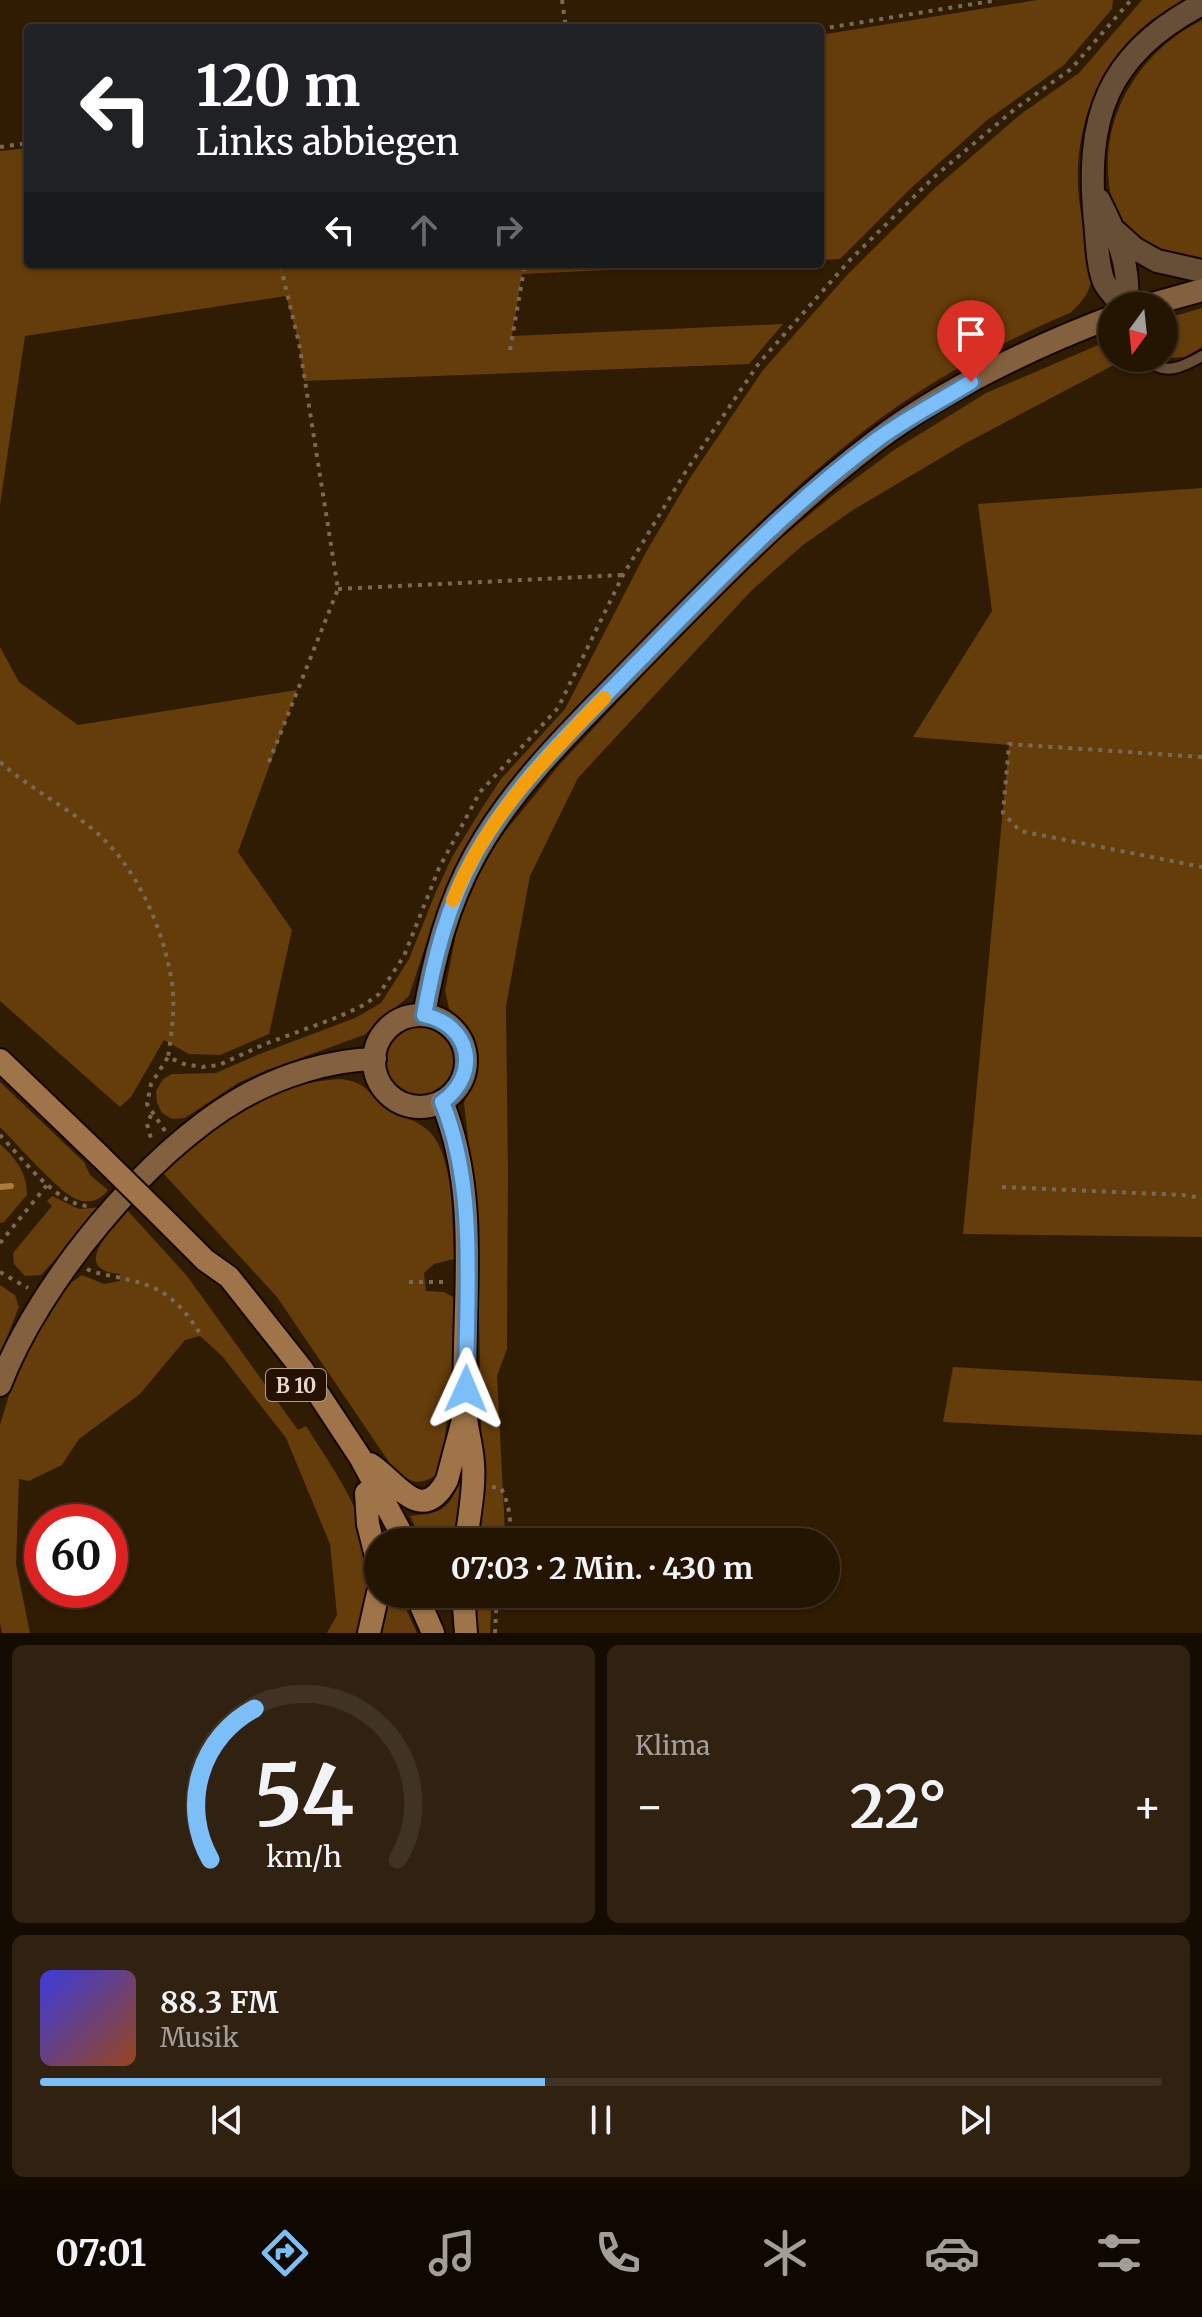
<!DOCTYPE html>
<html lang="de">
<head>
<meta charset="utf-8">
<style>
	:root { --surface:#241402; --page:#302111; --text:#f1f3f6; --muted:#a39e99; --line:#413324; --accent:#7bbef8 }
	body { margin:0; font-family:Merriweather,serif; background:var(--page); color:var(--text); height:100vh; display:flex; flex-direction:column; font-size:30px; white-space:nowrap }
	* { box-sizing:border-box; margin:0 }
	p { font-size:26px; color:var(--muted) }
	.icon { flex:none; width:44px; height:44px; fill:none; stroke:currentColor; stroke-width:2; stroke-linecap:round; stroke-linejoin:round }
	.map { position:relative; height:1633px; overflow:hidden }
	.sheet { display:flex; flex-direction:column; gap:12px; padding:12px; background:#140b01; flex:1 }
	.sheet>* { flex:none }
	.banner { position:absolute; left:24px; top:24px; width:800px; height:244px; border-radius:8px; box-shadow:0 2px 6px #0004,0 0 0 2px var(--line); background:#202124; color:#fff; overflow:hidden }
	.needle { width:52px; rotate:195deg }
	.buttons { position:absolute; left:1098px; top:292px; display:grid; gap:16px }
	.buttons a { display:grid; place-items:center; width:80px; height:80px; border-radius:50%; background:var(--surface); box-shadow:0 2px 6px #0004,0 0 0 2px var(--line); font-size:40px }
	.speed { position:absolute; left:24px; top:1504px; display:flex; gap:16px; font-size:40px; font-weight:700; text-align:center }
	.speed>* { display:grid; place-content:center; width:104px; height:104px; border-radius:50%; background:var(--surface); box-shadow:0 2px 6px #0004,0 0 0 2px var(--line); line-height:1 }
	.speed .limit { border:12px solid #d22; background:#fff; color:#111 }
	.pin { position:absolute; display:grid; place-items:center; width:68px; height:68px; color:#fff; margin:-82px -34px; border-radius:50% 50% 50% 0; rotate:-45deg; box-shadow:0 0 8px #0007 }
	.pin .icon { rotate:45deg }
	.me { position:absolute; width:88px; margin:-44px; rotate:1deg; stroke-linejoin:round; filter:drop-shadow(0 0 6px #0008) }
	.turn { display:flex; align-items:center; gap:28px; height:168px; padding:0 40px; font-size:36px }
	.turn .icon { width:104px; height:104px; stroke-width:2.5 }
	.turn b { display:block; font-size:56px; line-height:68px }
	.lanes { display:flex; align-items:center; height:76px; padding:0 40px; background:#0003; justify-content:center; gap:40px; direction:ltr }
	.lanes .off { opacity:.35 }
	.big { font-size:60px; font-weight:700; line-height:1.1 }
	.sheet .widget { flex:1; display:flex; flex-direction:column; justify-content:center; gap:12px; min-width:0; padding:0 28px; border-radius:12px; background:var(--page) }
	.sheet .dial { align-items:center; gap:0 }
	.dial svg { height:208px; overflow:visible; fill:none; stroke:var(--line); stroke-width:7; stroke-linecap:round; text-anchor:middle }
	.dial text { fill:var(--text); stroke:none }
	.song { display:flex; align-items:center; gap:24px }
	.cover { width:96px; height:96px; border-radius:12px; background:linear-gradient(135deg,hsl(240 70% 55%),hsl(20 70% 35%)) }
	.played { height:8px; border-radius:4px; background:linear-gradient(90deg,var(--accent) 45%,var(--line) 45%) }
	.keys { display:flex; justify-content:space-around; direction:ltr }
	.heat { display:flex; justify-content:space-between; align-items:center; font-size:44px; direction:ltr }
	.sheet .tiles { flex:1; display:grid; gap:12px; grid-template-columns:1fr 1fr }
	.widget:last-child { grid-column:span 2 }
	.trip { position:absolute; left:364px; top:1528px; width:476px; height:80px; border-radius:40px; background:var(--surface); box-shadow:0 2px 6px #0004,0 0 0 2px var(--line); font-weight:700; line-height:80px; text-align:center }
	.tabs { display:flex; height:128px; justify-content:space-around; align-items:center; background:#0e0801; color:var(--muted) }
	.tabs .icon { width:56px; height:56px }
	.tabs .selected { color:var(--accent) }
	.tabs b { font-size:36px; color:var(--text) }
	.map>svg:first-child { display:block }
	.green { fill:#653d0a }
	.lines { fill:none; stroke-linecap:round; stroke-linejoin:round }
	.stream { stroke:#a87c3e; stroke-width:6 }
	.service-casing { stroke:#170500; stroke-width:14 }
	.tertiary-casing { stroke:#170500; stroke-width:26 }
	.secondary-casing { stroke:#170500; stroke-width:26 }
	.primary-casing { stroke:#170500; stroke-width:26 }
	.path { stroke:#7b6955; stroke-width:4; stroke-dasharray:4 6; stroke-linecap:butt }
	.service { stroke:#674e36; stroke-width:10 }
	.tertiary { stroke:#674e36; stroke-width:22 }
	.secondary { stroke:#83613f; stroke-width:22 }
	.primary { stroke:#9f7449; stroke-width:22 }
	.primary-bridge-casing { stroke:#170500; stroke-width:26; stroke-linecap:butt }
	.primary-bridge { stroke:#9f7449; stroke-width:22 }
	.route-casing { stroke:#507ca1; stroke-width:20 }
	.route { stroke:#7bbef8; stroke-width:14 }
	.slow { stroke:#f59e0b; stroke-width:14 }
	.labels { text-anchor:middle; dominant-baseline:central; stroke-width:8; stroke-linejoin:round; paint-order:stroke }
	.shield { fill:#261100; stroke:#ad9c8d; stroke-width:2 }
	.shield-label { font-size:20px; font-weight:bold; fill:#e7d8ca }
</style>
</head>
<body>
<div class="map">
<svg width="1202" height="1633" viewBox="0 0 1202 1633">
	<rect width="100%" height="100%" fill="#301b03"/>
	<path class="green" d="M1037,0H1113L1112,9L1064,65L986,121L910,189L840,259L820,260V35Z
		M1142,0H1186C1174,7 1160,14 1149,22C1096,64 1072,133 1079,199C1082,226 1090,252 1092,278C1089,294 1082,302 1070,313C1006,340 942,374 885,415C792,483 713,569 632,650C573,711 505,774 465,849C441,896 425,947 409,996L364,1035L267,1070L238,1083L185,1118L172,1119L162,1113L157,1103L156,1091L163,1079L172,1074L216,1073L257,1055L355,1018L381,1003L409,959L435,894L452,857L482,808L501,779L565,709L646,552L690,478L763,370L848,274L935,188L1021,114L1079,73Z
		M1202,20V259C1180,260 1162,255 1144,242C1116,223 1109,202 1108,169C1106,105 1146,48 1202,20Z
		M28,148V264H740L522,274L512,336L783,324L749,364L304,381L299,343L286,296L25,336L0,505V151Z
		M1202,308V347L1185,357L1164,358V319Z
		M1112,339V358H1127L966,443L853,510L803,545L751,591L578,778L530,876L506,1006L508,1172L507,1349L497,1376L505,1531L503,1542H477L482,1470L477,1217L464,1103L477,1065L474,1042L449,1008L445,991L458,923L479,875L499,839L560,764L660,657L769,548L832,496L894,450L986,393Z
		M1202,488V1237L963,1234L1009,745L913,737L992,611L978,504Z
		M0,647L19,682L78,725L297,690L238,852L292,930L269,1034L220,1055L189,1054L164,1040L131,1097L120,1107L0,1001Z
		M385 1062a35 35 0 1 1 70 0a35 35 0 1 1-70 0Z
		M342,1079C370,1084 367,1094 388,1108C401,1117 418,1120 430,1132C455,1159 452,1224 454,1259L434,1264L424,1273L426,1291L444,1292L453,1297V1358L443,1458L439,1474C415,1488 410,1482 391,1465L277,1297L163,1173C213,1127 272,1081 342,1079Z
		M0,1082L84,1162L90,1175L108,1190C100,1201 87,1205 74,1198C55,1188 17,1144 0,1127Z
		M0,1144C16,1159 27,1172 27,1195L4,1222L0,1223Z
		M52,1196L79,1209L103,1207L41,1275L25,1276L14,1264L13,1253L52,1206L47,1201Z
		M128,1211L187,1276L298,1430L306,1426C337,1475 382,1535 370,1597C368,1609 363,1621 359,1633H327L337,1615L330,1544L286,1438L222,1356L200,1336L185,1340L140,1394L79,1439L62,1465L29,1481L19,1479L16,1564L30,1633H2L0,1623V1425L12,1385L32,1338L66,1286L82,1275L104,1284L120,1281V1274C69,1270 112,1229 128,1211Z
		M0,1285L15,1295L19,1307L0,1354Z
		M953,1367L1202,1381V1435L943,1422Z
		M464,1470L457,1542H423L410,1516C432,1513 446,1515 457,1488C460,1482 461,1475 464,1470Z
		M388,1594H399L417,1633H379Z
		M473,1594H492L490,1633H477Z"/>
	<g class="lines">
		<path class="stream" d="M0,1187L11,1186"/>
		<g class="service-casing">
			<path id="service" d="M1147,358C1163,377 1183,367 1202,356"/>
		</g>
		<g class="tertiary-casing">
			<path id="tertiary" d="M1099,200C1118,238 1130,263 1127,306
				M1114,230L1134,248L1157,261L1202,271
				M1123,306C1117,299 1108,290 1104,282C1097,265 1097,240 1095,221C1085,118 1106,54 1202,4"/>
		</g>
		<g class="secondary-casing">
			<path id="secondary" d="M1145,306L1202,290
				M424,1015C434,959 447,906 475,855C516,781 580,722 638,662C714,584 790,506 877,440C943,390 1035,346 1112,317
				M374 1061a46 46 0 1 1 92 0a46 46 0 1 1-92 0Z
				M0,1385C38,1284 147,1152 241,1098C280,1076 329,1060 375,1059"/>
		</g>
		<g class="primary-casing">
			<path id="primary" d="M0,1060L101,1157
				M442,1102C482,1199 461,1307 465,1409C466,1427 472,1445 473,1463C475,1489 469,1516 466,1542
				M163,1218L205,1260L229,1277L302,1369L360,1457L406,1542
				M370,1464C396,1480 421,1528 447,1480L464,1416
				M366,1493L368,1524L378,1564
				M416,1594L433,1633
				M463,1594L466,1633
				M369,1633L378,1593"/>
		</g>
		<path class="path" d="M562,0L566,28
			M820,29L998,0
			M0,147L28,143
			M510,350L525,264
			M338,589L623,575
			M1202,757L1009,744L1003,813L1020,831L1202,867
			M0,762C28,787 61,804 90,827C134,862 161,922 171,977C176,1002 172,1031 168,1057
			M269,762L338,589L299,343L280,264
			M151,1115L147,1124L152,1142
			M165,1131L147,1104L151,1084L168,1057L184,1064L202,1067L219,1065L265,1044L338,1017L364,1005L379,994L404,956L439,868L480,792L558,708L623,575L686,471L759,363L850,260L934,177L1015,109L1071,69L1131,0
			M0,1135C21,1157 58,1207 90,1206
			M1002,1187L1182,1195L1202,1198
			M0,1243L47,1185
			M87,1269L93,1272C148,1284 169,1284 201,1335
			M0,1272L28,1288
			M409,1282H447
			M492,1487L501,1488C510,1506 512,1522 508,1542
			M495,1633L497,1594"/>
		<use href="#service" class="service"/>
		<use href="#tertiary" class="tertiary"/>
		<use href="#secondary" class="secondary"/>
		<use href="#primary" class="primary"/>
		<g class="primary-bridge-casing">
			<path id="primary-bridge" d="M101,1157L163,1218"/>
		</g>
		<use href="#primary-bridge" class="primary-bridge"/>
	</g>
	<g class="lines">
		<g class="route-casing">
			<path id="route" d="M466,1389C466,1296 478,1190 442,1102C481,1074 471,1025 424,1015C434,959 447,906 475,855C514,784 574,728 630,670C709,590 787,506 878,439C907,418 940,401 971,382"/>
		</g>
		<use href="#route" class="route"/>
		<path class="slow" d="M453,900C484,821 545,758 604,698"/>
	</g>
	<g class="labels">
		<rect class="shield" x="266" y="1369" width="60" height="32" rx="6"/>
		<g class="shield-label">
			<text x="296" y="1385">B 10</text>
		</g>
	</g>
</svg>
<div class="buttons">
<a><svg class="needle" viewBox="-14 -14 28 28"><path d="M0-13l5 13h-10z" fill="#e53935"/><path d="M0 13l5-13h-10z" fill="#a39e99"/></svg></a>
</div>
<div class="speed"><div class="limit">60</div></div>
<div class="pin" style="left:971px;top:382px;background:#d93025"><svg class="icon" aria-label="arrive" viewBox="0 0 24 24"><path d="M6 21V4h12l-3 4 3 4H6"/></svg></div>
<svg class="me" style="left:466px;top:1389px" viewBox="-20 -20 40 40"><path d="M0-17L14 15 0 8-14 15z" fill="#7bbef8" stroke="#fff" stroke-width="4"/></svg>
<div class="trip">07:03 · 2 Min. · 430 m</div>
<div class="banner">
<div class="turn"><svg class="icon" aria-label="left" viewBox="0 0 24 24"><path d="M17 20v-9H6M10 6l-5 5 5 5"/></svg><div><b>120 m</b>Links abbiegen</div></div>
<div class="lanes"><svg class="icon" aria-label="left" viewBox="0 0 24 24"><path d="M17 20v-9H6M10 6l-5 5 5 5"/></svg><svg class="icon off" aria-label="ahead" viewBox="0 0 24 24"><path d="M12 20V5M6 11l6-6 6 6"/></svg><svg class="icon off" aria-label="right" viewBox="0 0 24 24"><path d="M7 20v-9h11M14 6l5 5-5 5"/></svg></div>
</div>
</div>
<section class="sheet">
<div class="tiles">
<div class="widget dial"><svg viewBox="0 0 100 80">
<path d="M14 69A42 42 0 1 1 86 69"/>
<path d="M14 69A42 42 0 0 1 31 11" stroke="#7bbef8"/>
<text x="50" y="56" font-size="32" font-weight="700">54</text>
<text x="50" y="72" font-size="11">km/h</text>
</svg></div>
<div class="widget"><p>Klima</p>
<div class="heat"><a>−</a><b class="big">22°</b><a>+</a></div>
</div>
<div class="widget">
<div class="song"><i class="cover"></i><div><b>88.3 FM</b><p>Musik</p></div></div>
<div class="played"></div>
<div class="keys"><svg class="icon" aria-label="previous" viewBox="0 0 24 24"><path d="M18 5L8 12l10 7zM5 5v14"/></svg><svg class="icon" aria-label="pause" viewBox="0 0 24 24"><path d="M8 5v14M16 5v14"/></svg><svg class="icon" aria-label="next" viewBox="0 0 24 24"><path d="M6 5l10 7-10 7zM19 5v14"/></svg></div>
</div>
</div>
</section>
<nav class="tabs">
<b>07:01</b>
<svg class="icon selected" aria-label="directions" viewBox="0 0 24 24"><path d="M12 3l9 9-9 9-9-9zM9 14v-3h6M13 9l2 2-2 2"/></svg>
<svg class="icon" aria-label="music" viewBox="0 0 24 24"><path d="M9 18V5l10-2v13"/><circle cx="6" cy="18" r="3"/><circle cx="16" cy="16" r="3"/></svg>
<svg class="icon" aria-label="phone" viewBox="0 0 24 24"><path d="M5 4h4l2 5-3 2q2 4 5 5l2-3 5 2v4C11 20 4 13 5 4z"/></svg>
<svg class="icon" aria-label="climate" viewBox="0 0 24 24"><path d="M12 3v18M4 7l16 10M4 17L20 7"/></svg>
<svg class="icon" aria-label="car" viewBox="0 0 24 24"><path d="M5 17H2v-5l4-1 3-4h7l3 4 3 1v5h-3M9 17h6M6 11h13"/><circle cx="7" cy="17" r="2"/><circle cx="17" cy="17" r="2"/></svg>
<svg class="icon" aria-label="filters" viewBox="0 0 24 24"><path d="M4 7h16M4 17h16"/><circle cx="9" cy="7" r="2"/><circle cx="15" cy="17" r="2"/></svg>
</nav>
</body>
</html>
